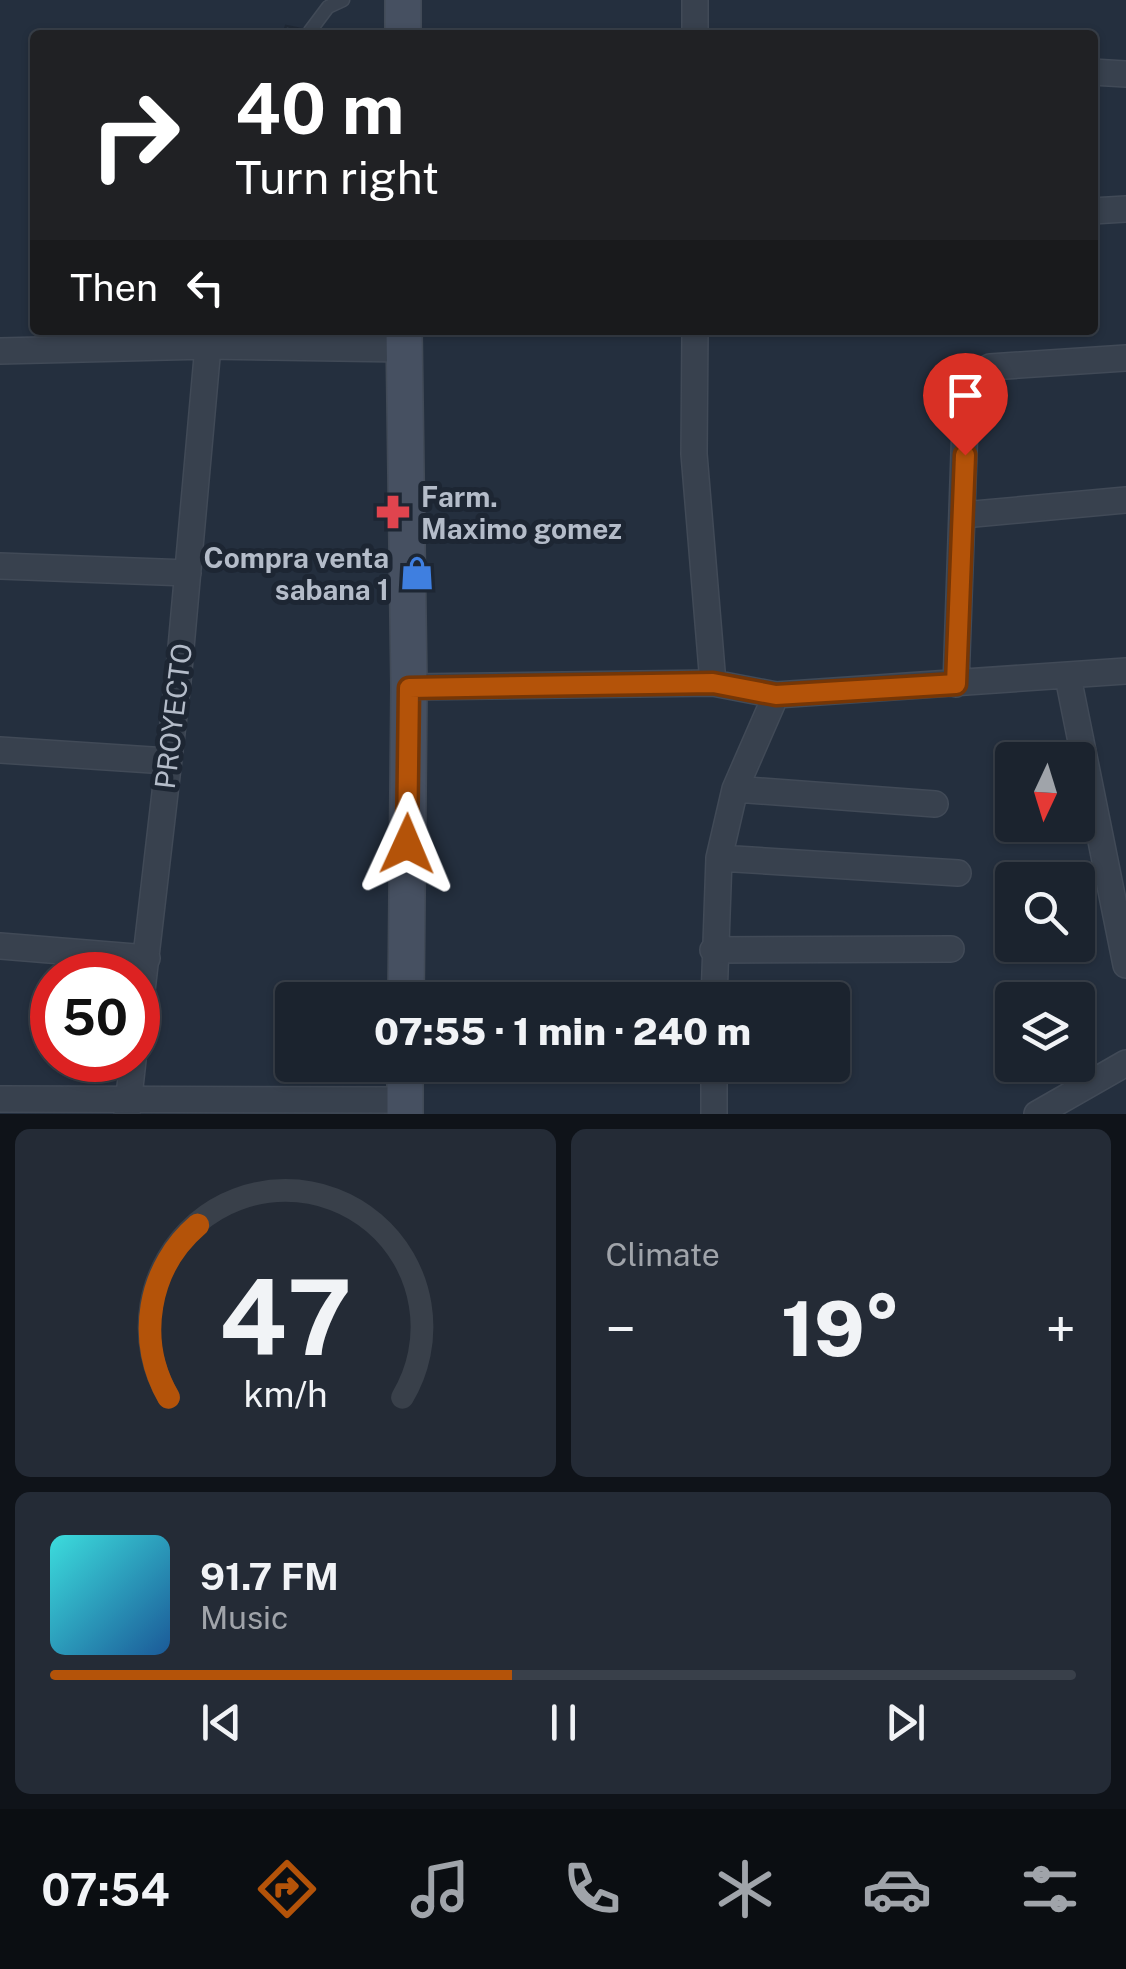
<!DOCTYPE html>
<html lang="en">
<head>
<meta charset="utf-8">
<style>
	:root { --surface:#1b232e; --page:#242b36; --text:#f1f3f6; --muted:#a0a4aa; --line:#39404a; --accent:#b45309 }
	body { margin:0; font-family:"Public Sans",sans-serif; background:var(--page); color:var(--text); height:100vh; display:flex; flex-direction:column; font-size:38px; white-space:nowrap }
	* { box-sizing:border-box; margin:0 }
	p { font-size:32px; color:var(--muted) }
	.icon { flex:none; width:55px; height:55px; fill:none; stroke:currentColor; stroke-width:2; stroke-linecap:round; stroke-linejoin:round }
	.map { position:relative; height:1114px; overflow:hidden }
	.details { display:flex; flex-direction:column; gap:15px; padding:15px; background:#0f1319; flex:1 }
	.details>* { flex:none }
	.banner { position:absolute; left:30px; top:30px; width:1068px; height:305px; border-radius:10px; box-shadow:0 2px 8px #0004,0 0 0 2px var(--line); background:#202124; color:#fff; overflow:hidden }
	.needle { width:65px; rotate:184deg }
	.tools { position:absolute; left:995px; top:742px; display:grid; gap:20px }
	.tools a { display:grid; place-items:center; width:100px; height:100px; border-radius:10px; background:var(--surface); box-shadow:0 2px 8px #0004,0 0 0 2px var(--line); font-size:50px }
	.speed { position:absolute; left:30px; top:952px; display:flex; gap:20px; font-size:50px; font-weight:700; text-align:center }
	.speed>* { display:grid; place-content:center; width:130px; height:130px; border-radius:50%; background:var(--surface); box-shadow:0 2px 8px #0004,0 0 0 2px var(--line); line-height:1 }
	.speed .limit { border:15px solid #d22; background:#fff; color:#111 }
	.pin { position:absolute; display:grid; place-items:center; width:85px; height:85px; color:#fff; margin:-102px -42px; border-radius:50% 50% 50% 0; rotate:-45deg; box-shadow:0 0 10px #0007 }
	.pin .icon { rotate:45deg }
	.me { position:absolute; width:110px; margin:-55px; rotate:1deg; stroke-linejoin:round; filter:drop-shadow(0 0 8px #0008) }
	.turn { display:flex; align-items:center; gap:35px; height:210px; padding:0 40px; font-size:45px }
	.turn .icon { width:130px; height:130px; stroke-width:2.5 }
	.turn b { display:block; font-size:70px; line-height:85px }
	.then { display:flex; align-items:center; height:95px; padding:0 40px; background:#0003; gap:20px; font-size:38px }
	.big { font-size:75px; font-weight:800; line-height:1.1 }
	.details .widget { flex:1; display:flex; flex-direction:column; justify-content:center; gap:15px; min-width:0; padding:0 35px; border-radius:15px; background:var(--page) }
	.details .dial { align-items:center; gap:0 }
	.dial svg { height:260px; overflow:visible; fill:none; stroke:var(--line); stroke-width:7; stroke-linecap:round; text-anchor:middle }
	.dial text { fill:var(--text); stroke:none }
	.song { display:flex; align-items:center; gap:30px }
	.cover { width:120px; height:120px; border-radius:15px; background:linear-gradient(135deg,hsl(180 70% 55%),hsl(210 70% 35%)) }
	.played { height:10px; border-radius:5px; background:linear-gradient(90deg,var(--accent) 45%,var(--line) 45%) }
	.keys { display:flex; justify-content:space-around; direction:ltr }
	.heat { display:flex; justify-content:space-between; align-items:center; font-size:55px; direction:ltr }
	.details .tiles { flex:1; display:grid; gap:15px; grid-template-columns:1fr 1fr }
	.widget:last-child { grid-column:span 2 }
	.trip { position:absolute; left:275px; top:982px; width:575px; height:100px; border-radius:10px; background:var(--surface); box-shadow:0 2px 8px #0004,0 0 0 2px var(--line); font-weight:800; line-height:100px; text-align:center }
	.menu { display:flex; height:160px; justify-content:space-around; align-items:center; background:#0b0e12; color:var(--muted) }
	.menu .icon { width:70px; height:70px }
	.menu .on { color:var(--accent) }
	.menu b { font-size:45px; color:var(--text) }
	.map>svg:first-child { display:block }
	.building { fill:#364354; stroke:#1f2835; stroke-width:2.5 }
	.lines { fill:none; stroke-linecap:round; stroke-linejoin:round }
	.lane-casing { stroke:#414a57; stroke-width:15 }
	.street-casing { stroke:#414a57; stroke-width:28 }
	.secondary-casing { stroke:#414a57; stroke-width:38 }
	.lane { stroke:#38414e; stroke-width:12 }
	.street { stroke:#38414e; stroke-width:25 }
	.secondary { stroke:#465061; stroke-width:35 }
	.route-casing { stroke:#753606; stroke-width:25 }
	.route { stroke:#b45309; stroke-width:18 }
	.labels { text-anchor:middle; dominant-baseline:central; stroke-width:10; stroke-linejoin:round; paint-order:stroke }
	.poi-label { font-size:28px; font-weight:bold; fill:#b4bcc9; stroke:#1d2633; text-anchor:start }
	.street-label { font-size:28px; fill:#b4bcc9; stroke:#1d2633 }
</style>
</head>
<body>
<div class="map">
<svg width="1126" height="1114" viewBox="0 0 1126 1114">
	<rect width="100%" height="100%" fill="#242f3e"/>
	<path class="building" d="M286,26L310,31L328,35H283Z"/>
	<g class="lines">
		<g class="lane-casing">
			<path id="lane" d="M310,31L328,7L343,0"/>
		</g>
		<g class="street-casing">
			<path id="street" d="M695,35V0
				M1092,72L1126,74
				M1092,211L1126,209
				M695,330L694,454L713,683
				M0,351L208,346L404,349
				M963,515L1126,500
				M0,566L188,573
				M1068,677L1126,965
				M956,684L966,395L974,376L990,367L1126,358
				M409,687L713,683L776,695L1126,671
				M0,750L167,761
				M735,789L935,804
				M719,858L958,873
				M0,946L147,958
				M713,950L951,949
				M714,1000L719,858L735,789L776,695
				M138,1025L178,681L208,346
				M714,1065V1114
				M0,1099L405,1100
				M127,1114L133,1060
				M1037,1114L1126,1063"/>
		</g>
		<g class="secondary-casing">
			<path id="secondary" d="M403,0V35
				M404,330L409,687L406,1000
				M405,1114V1065"/>
		</g>
		<use href="#lane" class="lane"/>
		<use href="#street" class="street"/>
		<use href="#secondary" class="secondary"/>
	</g>
	<g class="lines">
		<g class="route-casing">
			<path id="route" d="M407,844L409,688L713,683L776,695L956,684L965,455"/>
		</g>
		<use href="#route" class="route"/>
	</g>
	<defs>
		<g id="pharmacy-bare" transform="scale(2.7)"><path d="M-2-6h4v4h4v4h-4v4h-4v-4h-4v-4h4Z" fill="#e0444e" stroke="#1d2633" stroke-width="2.5" paint-order="stroke"/></g>
		<g id="shop-bare" transform="scale(2.7)"><path d="M-5-2.5h2.3a2.7 3.5 0 0 1 5.4 0H5L5.5 6h-11ZM-1.5-2.5h3a1.5 2.3 0 0 0-3 0Z" fill="#3f7fe0" stroke="#1d2633" stroke-width="2.5" paint-order="stroke"/></g>
	</defs>
	<g fill-rule="evenodd">
		<use href="#pharmacy-bare" x="393" y="512"/>
		<use href="#shop-bare" x="417" y="573"/>
	</g>
	<g class="labels">
		<g class="poi-label">
			<text x="421" y="496">Farm.<tspan x="421" dy="32">Maximo gomez</tspan></text>
			<text x="389" y="557" text-anchor="end">Compra venta<tspan x="389" dy="32">sabana 1</tspan></text>
		</g>
		<g class="street-label">
			<text transform="translate(173 716) rotate(-83)">PROYECTO</text>
		</g>
	</g>
</svg>
<div class="tools">
<a><svg class="needle" viewBox="-14 -14 28 28"><path d="M0-13l5 13h-10z" fill="#e53935"/><path d="M0 13l5-13h-10z" fill="#a0a4aa"/></svg></a>
<a><svg class="icon" aria-label="search" viewBox="0 0 24 24"><circle cx="10" cy="10" r="6"/><path d="M15 15l6 6"/></svg></a>
<a><svg class="icon" aria-label="layers" viewBox="0 0 24 24"><path d="M12 4l9 5-9 5-9-5zM3 14l9 5 9-5"/></svg></a>
</div>
<div class="speed"><div class="limit">50</div></div>
<div class="pin" style="left:965px;top:455px;background:#d93025"><svg class="icon" aria-label="arrive" viewBox="0 0 24 24"><path d="M6 21V4h12l-3 4 3 4H6"/></svg></div>
<svg class="me" style="left:407px;top:844px" viewBox="-20 -20 40 40"><path d="M0-17L14 15 0 8-14 15z" fill="#b45309" stroke="#fff" stroke-width="4"/></svg>
<div class="trip">07:55 · 1 min · 240 m</div>
<div class="banner">
<div class="turn"><svg class="icon" aria-label="right" viewBox="0 0 24 24"><path d="M7 20v-9h11M14 6l5 5-5 5"/></svg><div><b>40 m</b>Turn right</div></div>
<div class="then">Then<svg class="icon" aria-label="left" viewBox="0 0 24 24"><path d="M17 20v-9H6M10 6l-5 5 5 5"/></svg></div>
</div>
</div>
<section class="details">
<div class="tiles">
<div class="widget dial"><svg viewBox="0 0 100 80">
<path d="M14 69A42 42 0 1 1 86 69"/>
<path d="M14 69A42 42 0 0 1 23 16" stroke="#b45309"/>
<text x="50" y="56" font-size="32" font-weight="700">47</text>
<text x="50" y="72" font-size="11">km/h</text>
</svg></div>
<div class="widget"><p>Climate</p>
<div class="heat"><a>−</a><b class="big">19°</b><a>+</a></div>
</div>
<div class="widget">
<div class="song"><i class="cover"></i><div><b>91.7 FM</b><p>Music</p></div></div>
<div class="played"></div>
<div class="keys"><svg class="icon" aria-label="previous" viewBox="0 0 24 24"><path d="M18 5L8 12l10 7zM5 5v14"/></svg><svg class="icon" aria-label="pause" viewBox="0 0 24 24"><path d="M8 5v14M16 5v14"/></svg><svg class="icon" aria-label="next" viewBox="0 0 24 24"><path d="M6 5l10 7-10 7zM19 5v14"/></svg></div>
</div>
</div>
</section>
<nav class="menu">
<b>07:54</b>
<svg class="icon on" aria-label="directions" viewBox="0 0 24 24"><path d="M12 3l9 9-9 9-9-9zM9 14v-3h6M13 9l2 2-2 2"/></svg>
<svg class="icon" aria-label="music" viewBox="0 0 24 24"><path d="M9 18V5l10-2v13"/><circle cx="6" cy="18" r="3"/><circle cx="16" cy="16" r="3"/></svg>
<svg class="icon" aria-label="phone" viewBox="0 0 24 24"><path d="M5 4h4l2 5-3 2q2 4 5 5l2-3 5 2v4C11 20 4 13 5 4z"/></svg>
<svg class="icon" aria-label="climate" viewBox="0 0 24 24"><path d="M12 3v18M4 7l16 10M4 17L20 7"/></svg>
<svg class="icon" aria-label="car" viewBox="0 0 24 24"><path d="M5 17H2v-5l4-1 3-4h7l3 4 3 1v5h-3M9 17h6M6 11h13"/><circle cx="7" cy="17" r="2"/><circle cx="17" cy="17" r="2"/></svg>
<svg class="icon" aria-label="filters" viewBox="0 0 24 24"><path d="M4 7h16M4 17h16"/><circle cx="9" cy="7" r="2"/><circle cx="15" cy="17" r="2"/></svg>
</nav>
</body>
</html>
